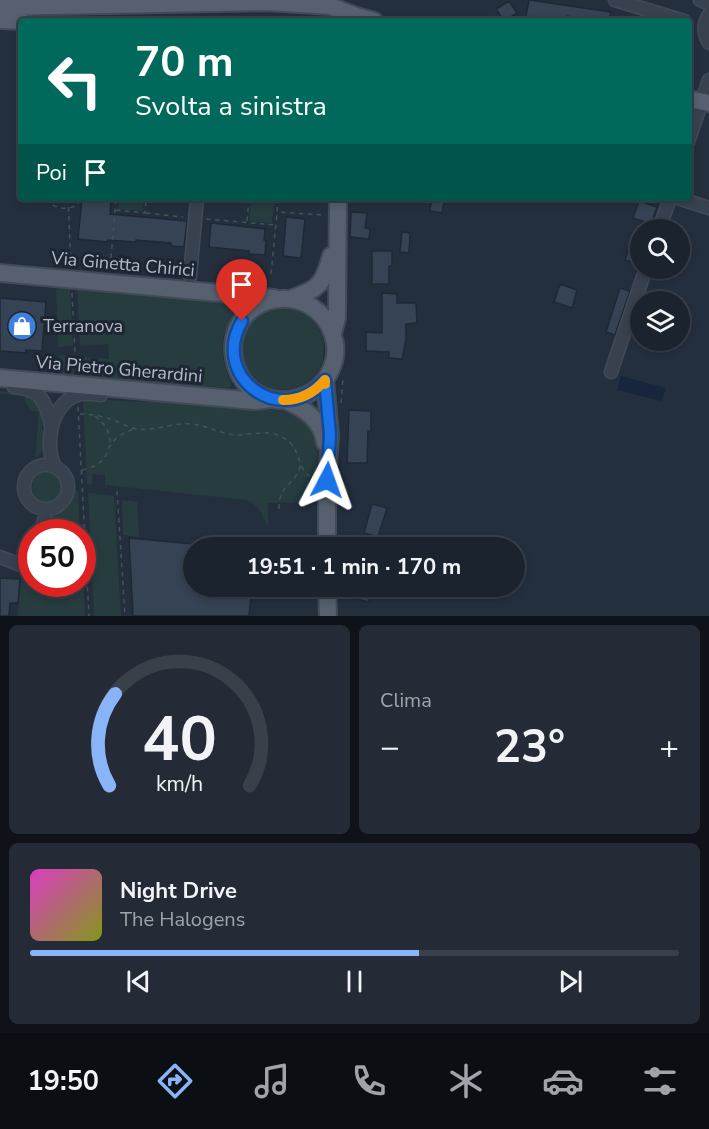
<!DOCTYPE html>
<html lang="it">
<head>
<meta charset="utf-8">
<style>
	:root { --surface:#1b232e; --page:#242b36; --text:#f1f3f6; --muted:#a0a4aa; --line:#39404a; --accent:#8ab4f8 }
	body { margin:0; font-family:"Nunito Sans",sans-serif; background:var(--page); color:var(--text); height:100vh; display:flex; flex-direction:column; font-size:22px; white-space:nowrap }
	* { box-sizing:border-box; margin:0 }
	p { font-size:20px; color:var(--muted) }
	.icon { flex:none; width:33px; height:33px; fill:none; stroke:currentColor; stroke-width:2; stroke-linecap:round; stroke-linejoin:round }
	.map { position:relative; height:616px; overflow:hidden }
	.drawer { display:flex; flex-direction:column; gap:9px; padding:9px; background:#0f1319; flex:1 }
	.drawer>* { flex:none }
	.banner { position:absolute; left:18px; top:18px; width:674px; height:183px; border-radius:6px; box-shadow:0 3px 9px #0003,0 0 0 2px var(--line); background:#00695c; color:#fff; overflow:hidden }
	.controls { position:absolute; left:630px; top:219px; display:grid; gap:12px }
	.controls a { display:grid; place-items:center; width:60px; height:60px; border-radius:50%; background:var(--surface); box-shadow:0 3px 9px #0003,0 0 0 2px var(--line); font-size:30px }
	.speed { position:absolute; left:18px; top:519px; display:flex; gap:12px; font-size:30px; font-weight:700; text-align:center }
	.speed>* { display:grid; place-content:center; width:78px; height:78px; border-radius:50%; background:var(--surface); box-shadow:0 3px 9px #0003,0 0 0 2px var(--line); line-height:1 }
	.speed .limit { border:9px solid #d22; background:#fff; color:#111 }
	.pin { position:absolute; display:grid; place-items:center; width:51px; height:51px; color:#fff; margin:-62px -26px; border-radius:50% 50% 50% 0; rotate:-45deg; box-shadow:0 0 6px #0007 }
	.pin .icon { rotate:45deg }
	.me { position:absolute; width:66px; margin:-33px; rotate:4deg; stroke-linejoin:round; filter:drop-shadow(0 0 4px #0008) }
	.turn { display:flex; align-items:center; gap:21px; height:126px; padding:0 18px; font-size:27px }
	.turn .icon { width:78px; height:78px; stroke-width:2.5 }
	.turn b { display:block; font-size:42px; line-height:51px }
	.then { display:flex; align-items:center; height:57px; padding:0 18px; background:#0003; gap:12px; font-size:22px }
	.big { font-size:45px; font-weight:700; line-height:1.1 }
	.drawer .widget { flex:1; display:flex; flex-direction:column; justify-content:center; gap:9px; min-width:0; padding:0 21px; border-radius:9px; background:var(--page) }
	.drawer .dial { align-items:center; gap:0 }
	.dial svg { height:156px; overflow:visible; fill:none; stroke:var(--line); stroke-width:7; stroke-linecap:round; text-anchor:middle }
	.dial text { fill:var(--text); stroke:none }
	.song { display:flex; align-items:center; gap:18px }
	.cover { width:72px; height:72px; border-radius:9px; background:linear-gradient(135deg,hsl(310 70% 55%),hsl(70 70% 35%)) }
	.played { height:6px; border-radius:3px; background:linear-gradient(90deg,var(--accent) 60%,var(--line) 60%) }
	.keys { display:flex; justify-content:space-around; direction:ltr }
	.heat { display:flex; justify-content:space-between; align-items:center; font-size:33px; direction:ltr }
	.drawer .tiles { flex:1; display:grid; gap:9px; grid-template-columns:1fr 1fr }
	.widget:last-child { grid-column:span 2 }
	.trip { position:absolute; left:183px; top:537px; width:342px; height:60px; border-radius:30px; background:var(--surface); box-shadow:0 3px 9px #0003,0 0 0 2px var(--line); font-weight:700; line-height:60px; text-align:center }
	.dock { display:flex; height:96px; justify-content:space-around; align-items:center; background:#0b0e12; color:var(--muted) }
	.dock .icon { width:42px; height:42px }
	.dock .current { color:var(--accent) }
	.dock b { font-size:27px; color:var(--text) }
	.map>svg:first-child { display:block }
	.grass { fill:#263c3f }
	.water { fill:#17263c }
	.building { fill:#364354; stroke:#1f2835; stroke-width:1.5 }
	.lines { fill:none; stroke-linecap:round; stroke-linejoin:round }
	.minor-casing { stroke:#414a57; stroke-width:15 }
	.major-casing { stroke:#414a57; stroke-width:20 }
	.path { stroke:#3f5557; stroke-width:1.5; stroke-dasharray:4.5 4.5; stroke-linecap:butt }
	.minor { stroke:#38414e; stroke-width:12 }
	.major { stroke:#56606e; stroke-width:16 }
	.route-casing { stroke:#114b97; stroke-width:15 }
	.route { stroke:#1a73e8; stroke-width:10 }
	.slow { stroke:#f59e0b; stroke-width:10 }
	.labels { text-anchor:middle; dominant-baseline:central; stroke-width:6; stroke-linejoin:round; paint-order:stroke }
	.street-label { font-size:18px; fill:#b4bcc9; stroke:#1d2633 }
	.poi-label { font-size:18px; fill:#b4bcc9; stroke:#1d2633; text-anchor:start }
</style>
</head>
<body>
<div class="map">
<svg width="709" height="616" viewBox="0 0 709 616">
	<rect width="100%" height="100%" fill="#242f3e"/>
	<path class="grass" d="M119,198H144L143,211L118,209Z
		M251,198H275L272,223L249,221Z
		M56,286L70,287L73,346L58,347Z
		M77,288L237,302L238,307C225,330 217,342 226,369C227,376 232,380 231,387L226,388L82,376L81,357L109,359L108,344L80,346Z
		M242 349a41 41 0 1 1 82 0a41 41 0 1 1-82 0Z
		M59,355L73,356L74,375L60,374Z
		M0,391C30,393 43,396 42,429L44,432C43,442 45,453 35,458L39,412L31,411L28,405L25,403V396L0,394Z
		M91,398L132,402L169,400L284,411C313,419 318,437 318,465C318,477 318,490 318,502L268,503V527C263,516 259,505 247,500L105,485V475L93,474L92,485L87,484L83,399Z
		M32 487a15 15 0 1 1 30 0a15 15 0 1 1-30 0Z
		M73,491H78L80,532H47L51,513L66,503Z
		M88,493L114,496L121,616H94Z
		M122,500L137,502L139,537L123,535Z
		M22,571H31L32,584H82L83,579L85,616H17Z"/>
	<path class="water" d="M621,376L666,388L662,401L617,390Z"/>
	<path class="building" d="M529,0L611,12L609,21H592V20L567,16L566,21H525Z
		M509,1L517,13L504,21L496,9Z
		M82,198L111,200L110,214L187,221L184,247L171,246V243L136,240V242L108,240L107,242L78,239Z
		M432,198H445L442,213L430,211Z
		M639,201L657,207L651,224L633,218Z
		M351,212L367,213L365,228L370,229L369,239L350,237Z
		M286,217L305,219L301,258L283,256Z
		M211,223L265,229L264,240H266L265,255L249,254V251L209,247Z
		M402,232L410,233L409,253L400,252Z
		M630,244L640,247V258L639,264L625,260Z
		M372,251H392V266H389V284H372Z
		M560,284L577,290L572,308L554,302Z
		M620,288L630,291L615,335L606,332Z
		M382,293L397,294V303H416L417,323L406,324V340L402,359L389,358V352L366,351V332L382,333Z
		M0,298L46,302L42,351L26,350V353L0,351Z
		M349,410L371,411V431H368L367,463H347Z
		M372,504L387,508L378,537L364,533Z
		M347,535L363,539V548H347Z
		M129,538L194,544V586H252L249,616H133Z
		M0,578L20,579L18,603H10L9,616H0Z
		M349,586H372L369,602L347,597Z"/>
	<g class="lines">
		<g class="minor-casing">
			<path id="minor" d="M615,0L684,21
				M700,0L709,4
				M709,15C703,24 703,33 709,43
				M688,142L709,80
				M678,198L709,208
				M659,230L670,198
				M190,276L197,198
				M611,372L646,268
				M14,387C41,389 46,401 51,426
				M24 487a22 22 0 1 1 44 0a22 22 0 1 1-44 0Z
				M54,467C53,461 50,454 50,448C49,426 57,400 81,394C88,393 94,394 101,395
				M42,532L46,509
				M0,557L23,566L32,567"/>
		</g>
		<g class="major-casing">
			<path id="major" d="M0,7L268,2L330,6L356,16L374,21
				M0,20L21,21
				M688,99L709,103
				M0,273L274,298
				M290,299C318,289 323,286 331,256
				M333,335C314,279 233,291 233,350C234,363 238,375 246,384C272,412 319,402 332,367C335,360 336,352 335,344C335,341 333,339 333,335C333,330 336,323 337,318L338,198
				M0,378L255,401L271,399
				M325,380L330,435L327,480V548
				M285,400C305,409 322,420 325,443
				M327,586L328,616"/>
		</g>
		<path class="path" d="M47,198C53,209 64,210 76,206L81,198
			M68,198L71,265
			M278,198L277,212L323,215
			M116,210L145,213L146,198
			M146,213L183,217
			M206,219L275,225
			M247,221L249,198
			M111,258L116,198
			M121,271L122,259
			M271,274L277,213
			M72,293L76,372
			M341,403L343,377
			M78,407L89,616
			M80,414C88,414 95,415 103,417C113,419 123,425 133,428C153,433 172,422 192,424C208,426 221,434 237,435C252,435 268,429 282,437C304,448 294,469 314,479
			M95,416C105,424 110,431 110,444
			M82,470C92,468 101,464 106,455C108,452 108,448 110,446C115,437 125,432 134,429
			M117,491L125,616
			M279,509C279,483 294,487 301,465"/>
		<use href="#minor" class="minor"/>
		<use href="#major" class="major"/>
	</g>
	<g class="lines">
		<g class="route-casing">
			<path id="route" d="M242,321C209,377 282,430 325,380L330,435L327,480"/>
		</g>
		<use href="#route" class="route"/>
		<path class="slow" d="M283,400C300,400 314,393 325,380V384"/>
	</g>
	<defs>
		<g id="shop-disc" transform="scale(1.5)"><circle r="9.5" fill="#3f7fe0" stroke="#1d2633"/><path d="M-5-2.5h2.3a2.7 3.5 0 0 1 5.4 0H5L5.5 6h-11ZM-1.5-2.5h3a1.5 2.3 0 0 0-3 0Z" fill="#fff"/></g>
	</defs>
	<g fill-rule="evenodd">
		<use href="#shop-disc" x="22" y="326"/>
	</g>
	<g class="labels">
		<g class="street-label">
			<text transform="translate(123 264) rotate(5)">Via Ginetta Chirici</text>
			<text transform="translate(119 369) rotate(5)">Via Pietro Gherardini</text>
		</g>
		<g class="poi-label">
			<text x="43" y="326">Terranova</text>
		</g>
	</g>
</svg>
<div class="controls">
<a><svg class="icon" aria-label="search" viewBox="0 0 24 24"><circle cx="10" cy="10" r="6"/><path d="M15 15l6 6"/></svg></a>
<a><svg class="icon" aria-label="layers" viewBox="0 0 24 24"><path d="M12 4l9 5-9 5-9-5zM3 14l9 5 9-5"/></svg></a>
</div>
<div class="speed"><div class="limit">50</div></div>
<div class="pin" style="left:242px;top:321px;background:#d93025"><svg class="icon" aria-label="arrive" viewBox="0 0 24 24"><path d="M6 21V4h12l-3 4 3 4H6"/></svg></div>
<svg class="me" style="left:327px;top:480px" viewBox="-20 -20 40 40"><path d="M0-17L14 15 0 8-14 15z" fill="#1a73e8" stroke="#fff" stroke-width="4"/></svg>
<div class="trip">19:51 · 1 min · 170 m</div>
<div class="banner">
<div class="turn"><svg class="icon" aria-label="left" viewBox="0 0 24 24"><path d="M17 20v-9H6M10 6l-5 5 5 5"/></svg><div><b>70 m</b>Svolta a sinistra</div></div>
<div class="then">Poi<svg class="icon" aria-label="arrive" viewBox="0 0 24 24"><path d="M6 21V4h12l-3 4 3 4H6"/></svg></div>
</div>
</div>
<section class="drawer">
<div class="tiles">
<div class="widget dial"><svg viewBox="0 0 100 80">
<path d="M14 69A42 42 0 1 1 86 69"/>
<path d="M14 69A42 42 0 0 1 17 22" stroke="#8ab4f8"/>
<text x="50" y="56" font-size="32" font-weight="700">40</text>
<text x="50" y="72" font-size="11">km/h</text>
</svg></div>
<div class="widget"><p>Clima</p>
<div class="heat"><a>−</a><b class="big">23°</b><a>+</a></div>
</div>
<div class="widget">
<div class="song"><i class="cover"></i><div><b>Night Drive</b><p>The Halogens</p></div></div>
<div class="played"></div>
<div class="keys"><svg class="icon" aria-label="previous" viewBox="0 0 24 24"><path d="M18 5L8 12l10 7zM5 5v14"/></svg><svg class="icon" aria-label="pause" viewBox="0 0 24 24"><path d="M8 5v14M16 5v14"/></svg><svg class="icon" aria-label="next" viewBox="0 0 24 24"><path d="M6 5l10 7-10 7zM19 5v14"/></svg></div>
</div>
</div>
</section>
<nav class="dock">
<b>19:50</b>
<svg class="icon current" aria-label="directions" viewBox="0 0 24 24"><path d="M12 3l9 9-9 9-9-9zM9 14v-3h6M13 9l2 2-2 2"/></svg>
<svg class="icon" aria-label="music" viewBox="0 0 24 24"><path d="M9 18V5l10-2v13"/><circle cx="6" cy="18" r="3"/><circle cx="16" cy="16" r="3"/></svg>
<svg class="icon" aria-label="phone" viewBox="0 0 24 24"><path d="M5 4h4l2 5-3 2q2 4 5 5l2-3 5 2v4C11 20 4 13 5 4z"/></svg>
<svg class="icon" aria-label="climate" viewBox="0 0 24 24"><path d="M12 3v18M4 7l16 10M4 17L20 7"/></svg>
<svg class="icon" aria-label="car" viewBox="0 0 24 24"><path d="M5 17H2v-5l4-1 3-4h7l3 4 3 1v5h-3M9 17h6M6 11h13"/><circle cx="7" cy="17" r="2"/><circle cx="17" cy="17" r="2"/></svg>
<svg class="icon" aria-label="filters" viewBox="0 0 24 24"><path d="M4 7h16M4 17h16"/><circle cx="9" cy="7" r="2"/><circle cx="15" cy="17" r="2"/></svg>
</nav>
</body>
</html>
